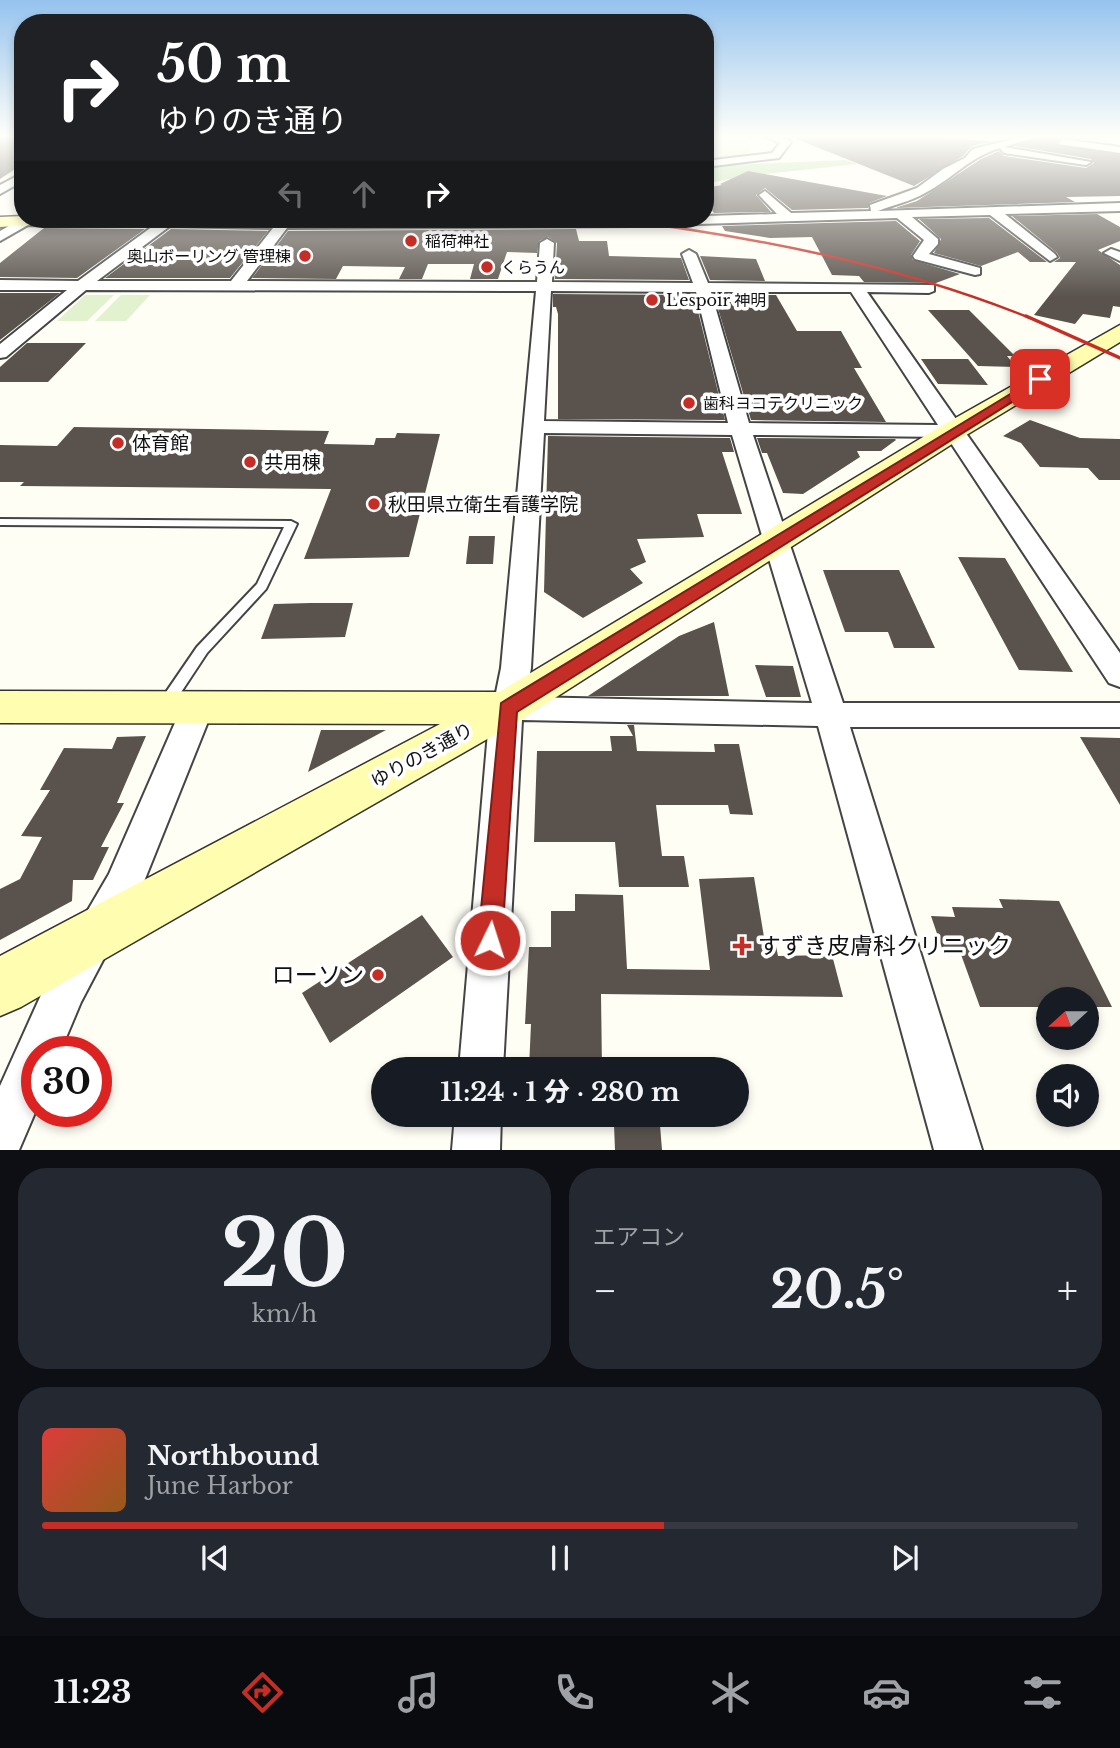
<!DOCTYPE html>
<html lang="ja">
<head>
<meta charset="utf-8">
<style>
	:root { --surface:#171b24; --page:#242831; --text:#f1f3f6; --muted:#9ea1a6; --line:#363941; --accent:#c42e26 }
	body { margin:0; font-family:"Libre Baskerville","Noto Sans JP",serif; background:var(--page); color:var(--text); height:100vh; display:flex; flex-direction:column; font-size:26px; white-space:nowrap }
	* { box-sizing:border-box; margin:0 }
	p { font-size:23px; color:var(--muted) }
	.icon { flex:none; width:38px; height:38px; fill:none; stroke:currentColor; stroke-width:2; stroke-linecap:round; stroke-linejoin:round }
	.map { position:relative; height:1150px; overflow:hidden }
	.details { display:flex; flex-direction:column; gap:18px; padding:18px; background:#0d0f14; flex:1 }
	.details>* { flex:none }
	.banner { position:absolute; left:14px; top:14px; width:700px; height:214px; border-radius:28px; box-shadow:0 4px 10px #0003; background:#202124; color:#fff; overflow:hidden }
	.needle { width:46px; rotate:249deg }
	.tools { position:absolute; left:1036px; top:987px; display:grid; gap:14px }
	.tools a { display:grid; place-items:center; width:63px; height:63px; border-radius:50%; background:var(--surface); box-shadow:0 4px 10px #0003; font-size:35px }
	.speed { position:absolute; left:21px; top:1036px; display:flex; gap:14px; font-size:35px; font-weight:700; text-align:center }
	.speed>* { display:grid; place-content:center; width:91px; height:91px; border-radius:50%; background:var(--surface); box-shadow:0 4px 10px #0003; line-height:1 }
	.speed .limit { border:10px solid #d22; background:#fff; color:#111 }
	.pin { position:absolute; display:grid; place-items:center; width:60px; height:60px; color:#fff; margin:-30px; border-radius:14px; box-shadow:0 4px 10px #0006 }
	.me { position:absolute; width:77px; margin:-38px; rotate:4deg; stroke-linejoin:round; filter:drop-shadow(0 0 5px #0008) }
	.turn { display:flex; align-items:center; gap:24px; height:147px; padding:0 28px; font-size:32px }
	.turn .icon { width:91px; height:91px; stroke-width:2.5 }
	.turn b { display:block; font-size:49px; line-height:60px }
	.lanes { display:flex; align-items:center; height:66px; padding:0 28px; background:#0003; justify-content:center; gap:35px; direction:ltr }
	.lanes .off { opacity:.35 }
	.big { font-size:52px; font-weight:800; line-height:1.1 }
	.details .card { flex:1; display:flex; flex-direction:column; justify-content:center; gap:10px; min-width:0; padding:0 24px; border-radius:28px; background:var(--page) }
	.details .dial { align-items:center; gap:0 }
	.dial b { font-size:91px; line-height:1 }
	.song { display:flex; align-items:center; gap:21px }
	.cover { width:84px; height:84px; border-radius:10px; background:linear-gradient(135deg,hsl(0 70% 55%),hsl(30 70% 35%)) }
	.played { height:7px; border-radius:4px; background:linear-gradient(90deg,var(--accent) 60%,var(--line) 60%) }
	.keys { display:flex; justify-content:space-around; direction:ltr }
	.heat { display:flex; justify-content:space-between; align-items:center; font-size:38px; direction:ltr }
	.details .tiles { flex:1; display:grid; gap:18px; grid-template-columns:1fr 1fr }
	.card:last-child { grid-column:span 2 }
	.trip { position:absolute; left:371px; top:1057px; width:378px; height:70px; border-radius:35px; background:var(--surface); box-shadow:0 4px 10px #0003; font-weight:800; line-height:70px; text-align:center }
	.tab-bar { display:flex; height:112px; justify-content:space-around; align-items:center; background:#090b0e; color:var(--muted) }
	.tab-bar .icon { width:49px; height:49px }
	.tab-bar .active { color:var(--accent) }
	.tab-bar b { font-size:32px; color:var(--text) }
	.map>svg:first-child { display:block }
	.forest { fill:#b2dc9c }
	.pitch { fill:#e2f2cf }
	.building { fill:#5a534d }
	.lines { fill:none; stroke-linecap:round; stroke-linejoin:round }
	.lane-casing { stroke:#444; stroke-width:4 }
	.street-casing { stroke:#444; stroke-width:4 }
	.secondary-casing { stroke:#333; stroke-width:3 }
	.lane { fill:#fff; fill-rule:evenodd }
	.street { fill:#fff; fill-rule:evenodd }
	.secondary { fill:#fffeb0; fill-rule:evenodd }
	.rail-far1 { stroke:#c42e26; stroke-width:2.5 }
	.rail { stroke:#c42e26; stroke-width:3.5 }
	.route { fill:#c42e26; stroke:#7f1e19; stroke-width:2 }
	.poi-dot { fill:#c42e26; stroke:#fff; stroke-width:2.5 }
	.labels { text-anchor:middle; dominant-baseline:central; stroke-width:7; stroke-linejoin:round; paint-order:stroke }
	.far-poi-label { font-size:16px; fill:#111; stroke:#fff; text-anchor:start }
	.poi-label { font-size:19px; fill:#111; stroke:#fff; text-anchor:start }
	.street-label { font-size:19px; fill:#111; stroke:#fff }
	.near-poi-label { font-size:23px; fill:#111; stroke:#fff; text-anchor:start }
</style>
</head>
<body>
<div class="map">
<svg width="1120" height="1150" viewBox="0 0 1120 1150">
	<rect width="100%" height="100%" fill="#fffef5"/>
	<path class="forest" d="M845,160L858,164L745,176L705,184V166Z"/>
	<path class="pitch" d="M705,136L764,139L758,142L746,141L753,147L744,156L705,161Z
		M85,295H114L87,321H57Z
		M121,295H150L126,321H95Z"/>
	<path class="building" d="M0,136H23V164L0,179Z
		M789,136H902L994,141L972,146L963,156L914,186Z
		M1043,136H1071L1115,142L1062,136L1055,144L1120,155V196L1066,197L1075,202L895,208L917,201L981,159L999,151L1004,156L1086,168L1094,163L1091,159L1015,146Z
		M748,171L887,196L869,203L868,208L792,210L765,188L756,195L771,212L714,213L705,200V188L722,185L720,184Z
		M1097,214L1120,227V241L1098,250L1120,265V307L1113,306L1110,318L1083,314L1075,324L1034,315L1076,262H1054L1060,258L1057,253L1012,216Z
		M989,218L1047,262H1030L1018,252L981,266L934,253L941,239L919,219Z
		M896,221L920,241L911,255L913,260L960,274L936,283L864,282L859,276L832,275L812,237L770,238L725,231L722,226Z
		M44,228L145,229L77,278L0,277V263Z
		M171,229L268,231L230,278H105Z
		M576,229L579,241H607L609,256L681,258L689,280L555,279L557,243L548,237L539,241L537,253L507,252L498,279H470L474,264H428L422,279H399L405,267L343,266L336,279L252,278L288,231Z
		M700,256L756,259L765,281L710,280Z
		M0,293H60L0,340Z
		M553,294L694,295L725,420L558,419V314L556,307H553Z
		M714,295H776L797,331H841L862,368H854L886,422L751,420Z
		M928,310H969L1015,356H1007L1016,367L978,366Z
		M27,343H86L48,382H0V367Z
		M921,359H968L988,385L938,384Z
		M1030,420L1080,438L1120,439V480H1099L1088,468L1040,467L1021,443L1003,436Z
		M74,427L329,431L324,444L374,445L376,438H395L397,433L440,434L409,557L304,559L331,489L20,486L24,482H0V445L57,446Z
		M548,436L730,438L734,452H722L742,514H697L704,537L637,539L646,562L630,569L643,583L583,618L544,592Z
		M757,438L895,439L896,440L881,451H857L860,457L803,494L783,493L767,453H762Z
		M469,536H495L493,564H466Z
		M958,557L1005,558L1073,672L1019,670Z
		M823,570H899L935,648H894L888,632H845Z
		M311,603H353L345,637L261,639L274,604Z
		M714,622L729,696H588L679,636Z
		M755,665L793,666L801,697H766Z
		M627,725H634L637,751L715,752L714,744H739L753,815L730,814L728,805H656L662,856H684L689,887H619L615,842H534L537,751H612L610,736H633Z
		M321,730H386L308,772Z
		M146,736L117,803H124L101,847H109L93,880H73L72,901L0,940V889L20,879L42,837L21,836L50,790H40L64,748L112,749L117,737Z
		M1080,737L1120,738V805Z
		M754,877L764,937L774,936L778,956L832,955L843,997L601,994L602,1069L529,1068L531,1024H525L529,947H551V911H575V894L623,895L627,969L710,970L699,879Z
		M999,899L1059,901L1112,1007H1087V999H1048V1007H980L959,949L942,948L931,916L955,917L952,907L1003,908Z
		M422,915L453,957L330,1043L302,993Z
		M614,1125H660L662,1150H615Z"/>
	<g class="lines">
		<g class="lane-casing">
			<path id="lane" d="M0,519L291,521L297,524L266,589L207,653L170,709L165,710L160,709L158,705L160,701L197,647L257,584L284,527L0,525Z"/>
		</g>
		<g class="street-casing">
			<path id="street" d="M765,136H778L791,142L779,158L705,167V161L772,153L780,143Z
				M1025,136H1040L1004,147L1091,162L1086,165L1004,153L1000,148C971,156 952,179 925,193C912,201 893,205 878,211L1120,203V211L1005,214L1055,254L1057,257L1050,261L990,215L912,217L938,239V244L929,254L980,268V274L975,275L915,259L913,256L924,240L897,218L635,226L287,228L247,281L537,282L540,243L547,239L554,243L552,282L693,283L682,254L689,250L696,254L708,283L934,285V291L929,293L867,292L1120,653V687L1109,683L947,437L753,435L843,703H1120V727H850L982,1150H934L818,726L522,720L503,1069H459L488,732L501,668L536,291L86,290L6,357L0,358V344L67,290H0V280L78,281L153,226L28,225L0,241V231L23,218L408,221L705,219V216L777,214L759,195L765,191L791,213L871,211L870,205L917,188L943,169L965,158L973,149ZM170,226L273,228L231,281H97ZM551,291L696,292L728,423L544,421ZM711,292H851L938,425L749,423ZM544,433L732,435L812,703L526,697L531,668Z
				M1062,139L1120,147V153L1058,144Z
				M23,173V181L0,194V185Z
				M1111,249L1120,252V261L1104,253Z
				M197,698L208,701L213,709L143,884L81,1002L60,1052H37V1108L19,1150H0V1086L50,975L109,874L181,709L186,701Z
				M455,1115H501L500,1150H452Z"/>
		</g>
		<g class="secondary-casing">
			<path id="secondary" d="M23,216V219H33L31,225L0,227V217Z
				M1120,325V342L963,437L522,719L21,1007L0,1016V956L440,724L0,723V691L499,692L943,425Z"/>
		</g>
		<use href="#lane" class="lane"/>
		<use href="#street" class="street"/>
		<use href="#secondary" class="secondary"/>
		<path class="rail-far1" d="M613,219C756,237 896,264 1030,318"/>
		<path class="rail" d="M1026,316L1120,358"/>
	</g>
	<linearGradient id="sky" x2="0" y2="1"><stop stop-color="#95c3ee"/><stop offset="0.46" stop-color="#fffffa"/><stop offset="1" stop-color="#fffffa" stop-opacity="0"/></linearGradient>
	<rect width="1120" height="297" fill="url(#sky)"/>
	<path class="route" d="M1040,376L1044,377V382L517,712L502,940L499,948L490,951L482,948L478,940L501,703Z"/>
	<g class="poi-dot">
		<circle cx="411" cy="241" r="7"/>
		<circle cx="305" cy="256" r="7"/>
		<circle cx="487" cy="267" r="7"/>
		<circle cx="652" cy="300" r="7"/>
		<circle cx="689" cy="403" r="7"/>
		<circle cx="118" cy="443" r="7"/>
		<circle cx="250" cy="462" r="7"/>
		<circle cx="374" cy="504" r="7"/>
		<path d="M738.5 935.5h7v7h7v7h-7v7h-7v-7h-7v-7h7z"/>
		<circle cx="378" cy="975" r="7"/>
	</g>
	<g class="labels">
		<g class="far-poi-label">
			<text x="425" y="241">稲荷神社</text>
			<text x="291" y="256" text-anchor="end">奥山ボーリング 管理棟</text>
			<text x="501" y="267">くらうん</text>
			<text x="666" y="300">L'espoir 神明</text>
			<text x="703" y="403">歯科ヨコテクリニック</text>
		</g>
		<g class="poi-label">
			<text x="132" y="443">体育館</text>
			<text x="264" y="462">共用棟</text>
			<text x="388" y="504">秋田県立衛生看護学院</text>
		</g>
		<g class="street-label">
			<text transform="translate(422 755) rotate(-29)">ゆりのき通り</text>
		</g>
		<g class="near-poi-label">
			<text x="758" y="946">すずき皮膚科クリニック</text>
			<text x="364" y="975" text-anchor="end">ローソン</text>
		</g>
	</g>
</svg>
<div class="tools">
<a><svg class="needle" viewBox="-14 -14 28 28"><path d="M0-13l5 13h-10z" fill="#e53935"/><path d="M0 13l5-13h-10z" fill="#9ea1a6"/></svg></a>
<a><svg class="icon" aria-label="sound" viewBox="0 0 24 24"><path d="M4 9h4l5-4v14l-5-4H4zM17 9q2 3 0 6"/></svg></a>
</div>
<div class="speed"><div class="limit">30</div></div>
<div class="pin" style="left:1040px;top:379px;background:#d93025"><svg class="icon" aria-label="arrive" viewBox="0 0 24 24"><path d="M6 21V4h12l-3 4 3 4H6"/></svg></div>
<svg class="me" style="left:490px;top:940px" viewBox="-20 -20 40 40"><circle r="17" fill="#c42e26" stroke="#fff" stroke-width="3"/><path d="M0-11L8 9 0 5-8 9z" fill="#fff"/></svg>
<div class="trip">11:24 · 1 分 · 280 m</div>
<div class="banner">
<div class="turn"><svg class="icon" aria-label="right" viewBox="0 0 24 24"><path d="M7 20v-9h11M14 6l5 5-5 5"/></svg><div><b>50 m</b>ゆりのき通り</div></div>
<div class="lanes"><svg class="icon off" aria-label="left" viewBox="0 0 24 24"><path d="M17 20v-9H6M10 6l-5 5 5 5"/></svg><svg class="icon off" aria-label="ahead" viewBox="0 0 24 24"><path d="M12 20V5M6 11l6-6 6 6"/></svg><svg class="icon" aria-label="right" viewBox="0 0 24 24"><path d="M7 20v-9h11M14 6l5 5-5 5"/></svg></div>
</div>
</div>
<section class="details">
<div class="tiles">
<div class="card dial"><b>20</b><p>km/h</p></div>
<div class="card"><p>エアコン</p>
<div class="heat"><a>−</a><b class="big">20.5°</b><a>+</a></div>
</div>
<div class="card">
<div class="song"><i class="cover"></i><div><b>Northbound</b><p>June Harbor</p></div></div>
<div class="played"></div>
<div class="keys"><svg class="icon" aria-label="previous" viewBox="0 0 24 24"><path d="M18 5L8 12l10 7zM5 5v14"/></svg><svg class="icon" aria-label="pause" viewBox="0 0 24 24"><path d="M8 5v14M16 5v14"/></svg><svg class="icon" aria-label="next" viewBox="0 0 24 24"><path d="M6 5l10 7-10 7zM19 5v14"/></svg></div>
</div>
</div>
</section>
<nav class="tab-bar">
<b>11:23</b>
<svg class="icon active" aria-label="directions" viewBox="0 0 24 24"><path d="M12 3l9 9-9 9-9-9zM9 14v-3h6M13 9l2 2-2 2"/></svg>
<svg class="icon" aria-label="music" viewBox="0 0 24 24"><path d="M9 18V5l10-2v13"/><circle cx="6" cy="18" r="3"/><circle cx="16" cy="16" r="3"/></svg>
<svg class="icon" aria-label="phone" viewBox="0 0 24 24"><path d="M5 4h4l2 5-3 2q2 4 5 5l2-3 5 2v4C11 20 4 13 5 4z"/></svg>
<svg class="icon" aria-label="climate" viewBox="0 0 24 24"><path d="M12 3v18M4 7l16 10M4 17L20 7"/></svg>
<svg class="icon" aria-label="car" viewBox="0 0 24 24"><path d="M5 17H2v-5l4-1 3-4h7l3 4 3 1v5h-3M9 17h6M6 11h13"/><circle cx="7" cy="17" r="2"/><circle cx="17" cy="17" r="2"/></svg>
<svg class="icon" aria-label="filters" viewBox="0 0 24 24"><path d="M4 7h16M4 17h16"/><circle cx="9" cy="7" r="2"/><circle cx="15" cy="17" r="2"/></svg>
</nav>
</body>
</html>
